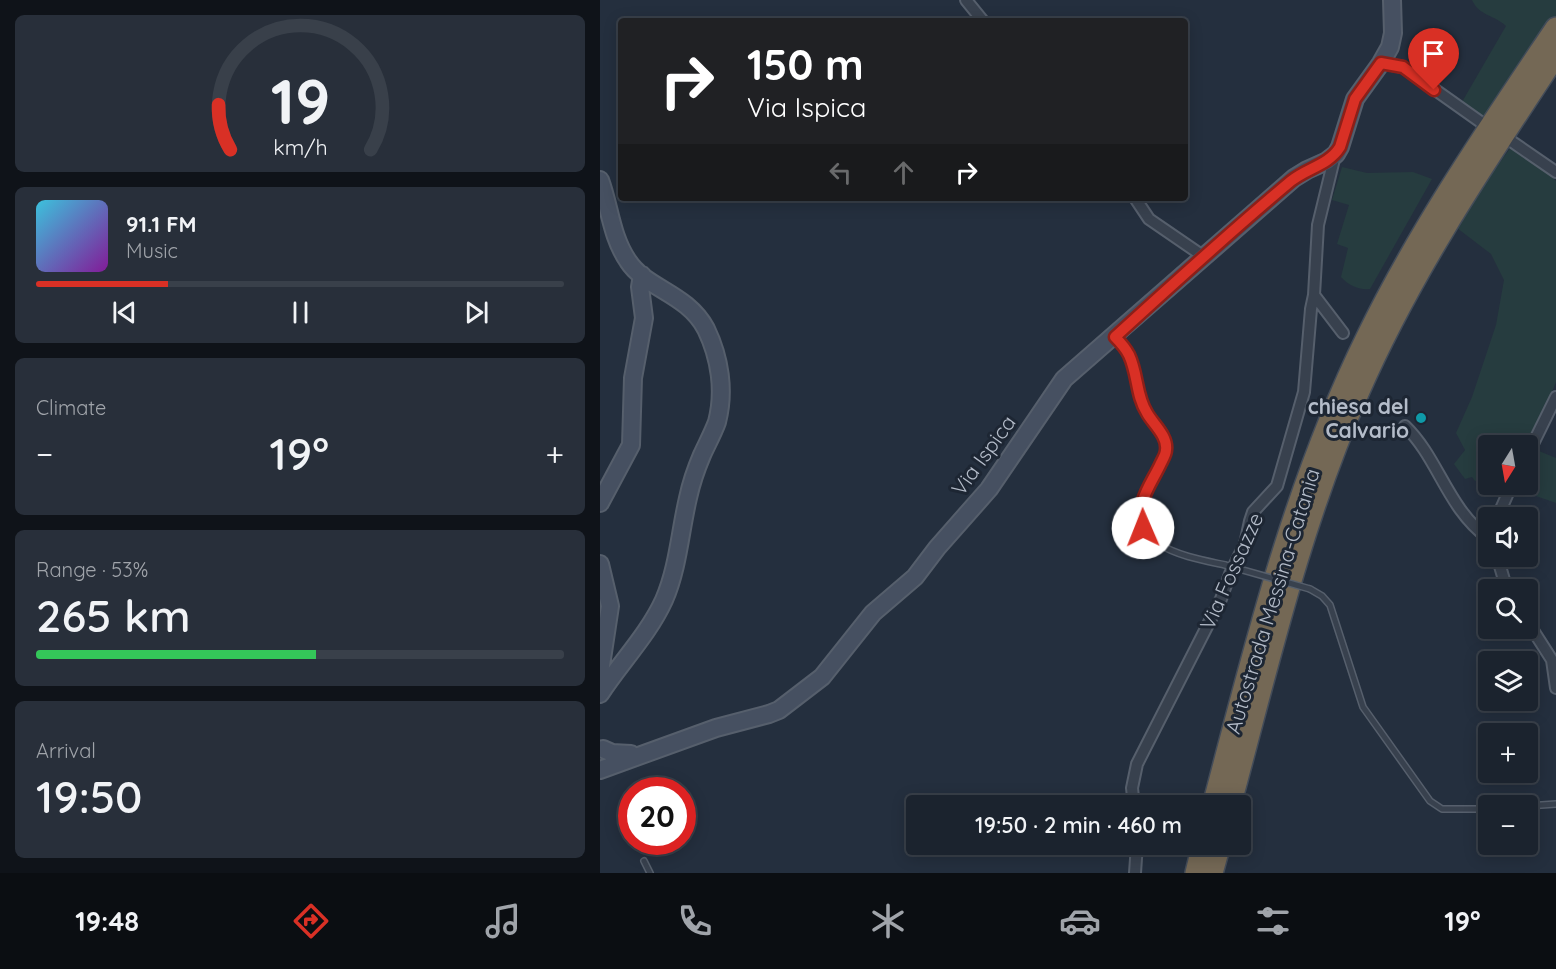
<!DOCTYPE html>
<html lang="en">
<head>
<meta charset="utf-8">
<style>
	:root { --surface:#1b232e; --page:#282f3a; --text:#f1f3f6; --muted:#a0a4aa; --line:#39404a; --accent:#d93025 }
	body { margin:0; font-family:Quicksand,sans-serif; background:var(--page); color:var(--text); height:100vh; display:flex; flex-direction:column; font-size:22px; white-space:nowrap }
	* { box-sizing:border-box; margin:0 }
	p { font-size:20px; color:var(--muted) }
	.icon { flex:none; width:33px; height:33px; fill:none; stroke:currentColor; stroke-width:2; stroke-linecap:round; stroke-linejoin:round }
	.map { position:relative; flex:1; overflow:hidden }
	.panel { display:flex; flex-direction:column; gap:15px; padding:15px; background:#0f1319; width:600px }
	.panel>* { flex:none }
	.hud { position:absolute; left:18px; top:18px; width:570px; height:183px; border-radius:6px; box-shadow:0 3px 15px #0003,0 0 0 2px var(--line); background:#202124; color:#fff; overflow:hidden }
	.needle { width:39px; rotate:191deg }
	.buttons { position:absolute; left:878px; top:435px; display:grid; gap:12px }
	.buttons a { display:grid; place-items:center; width:60px; height:60px; border-radius:6px; background:var(--surface); box-shadow:0 3px 15px #0003,0 0 0 2px var(--line); font-size:30px }
	.speed { position:absolute; left:18px; top:777px; display:flex; gap:12px; font-size:30px; font-weight:700; text-align:center }
	.speed>* { display:grid; place-content:center; width:78px; height:78px; border-radius:50%; background:var(--surface); box-shadow:0 3px 15px #0003,0 0 0 2px var(--line); line-height:1 }
	.speed .limit { border:9px solid #d22; background:#fff; color:#111 }
	.pin { position:absolute; display:grid; place-items:center; width:51px; height:51px; color:#fff; margin:-62px -26px; border-radius:50% 50% 50% 0; rotate:-45deg; box-shadow:0 0 6px #0007 }
	.pin .icon { rotate:45deg }
	.me { position:absolute; width:66px; margin:-33px; rotate:359deg; stroke-linejoin:round; filter:drop-shadow(0 0 4px #0008) }
	.turn { display:flex; align-items:center; gap:21px; height:126px; padding:0 30px; font-size:27px }
	.turn .icon { width:78px; height:78px; stroke-width:2.5 }
	.turn b { display:block; font-size:42px; line-height:51px }
	.lanes { display:flex; align-items:center; height:57px; padding:0 30px; background:#0003; justify-content:center; gap:30px; direction:ltr }
	.lanes .off { opacity:.35 }
	.big { font-size:45px; font-weight:600; line-height:1.1 }
	.panel .widget { flex:1; display:flex; flex-direction:column; justify-content:center; gap:9px; min-width:0; padding:0 21px; border-radius:9px; background:var(--page) }
	.panel .dial { align-items:center; gap:0 }
	.dial svg { height:156px; overflow:visible; fill:none; stroke:var(--line); stroke-width:7; stroke-linecap:round; text-anchor:middle }
	.dial text { fill:var(--text); stroke:none }
	.song { display:flex; align-items:center; gap:18px }
	.cover { width:72px; height:72px; border-radius:9px; background:linear-gradient(135deg,hsl(190 70% 55%),hsl(290 70% 35%)) }
	.played { height:6px; border-radius:3px; background:linear-gradient(90deg,var(--accent) 25%,var(--line) 25%) }
	.keys { display:flex; justify-content:space-around; direction:ltr }
	.heat { display:flex; justify-content:space-between; align-items:center; font-size:33px; direction:ltr }
	.charge { height:9px; border-radius:4px; background:linear-gradient(90deg,#34c759 53%,var(--line) 0) }
	.trip { position:absolute; left:306px; top:795px; width:345px; height:60px; border-radius:6px; background:var(--surface); box-shadow:0 3px 15px #0003,0 0 0 2px var(--line); font-weight:600; line-height:60px; text-align:center }
	.tabs { display:flex; height:96px; justify-content:space-around; align-items:center; background:#0b0e12; color:var(--muted) }
	.tabs .icon { width:42px; height:42px }
	.tabs .selected { color:var(--accent) }
	.tabs b { font-size:27px; color:var(--text) }
	main { display:flex; flex:1; min-height:0 }
	.map>svg:first-child { display:block }
	.green { fill:#263c3f }
	.lines { fill:none; stroke-linecap:round; stroke-linejoin:round }
	.lane-casing { stroke:#565f6c; stroke-width:8 }
	.street-casing { stroke:#565f6c; stroke-width:14 }
	.secondary-casing { stroke:#565f6c; stroke-width:20 }
	.highway-casing { stroke:#434c59; stroke-width:24 }
	.lane { stroke:#38414e; stroke-width:5 }
	.street { stroke:#38414e; stroke-width:10 }
	.secondary { stroke:#465061; stroke-width:16 }
	.highway { stroke:#746855; stroke-width:21 }
	.lane-bridge-casing { stroke:#565f6c; stroke-width:8; stroke-linecap:butt }
	.lane-bridge { stroke:#38414e; stroke-width:5 }
	.route-casing { stroke:#8d1f18; stroke-width:15 }
	.route { stroke:#d93025; stroke-width:10 }
	.culture-dot { fill:#0f9aa8; stroke:#1d2633; stroke-width:2 }
	.labels { text-anchor:middle; dominant-baseline:central; stroke-width:6; stroke-linejoin:round; paint-order:stroke }
	.poi-label { font-size:21px; font-weight:bold; fill:#b4bcc9; stroke:#1d2633; text-anchor:end }
	.street-label { font-size:21px; fill:#b4bcc9; stroke:#1d2633 }
</style>
</head>
<body>
<main>
<section class="panel">
<div class="widget dial"><svg viewBox="0 0 100 80">
<path d="M14 69A42 42 0 1 1 86 69"/>
<path d="M14 69A42 42 0 0 1 8 46" stroke="#d93025"/>
<text x="50" y="56" font-size="32" font-weight="700">19</text>
<text x="50" y="72" font-size="11">km/h</text>
</svg></div>
<div class="widget">
<div class="song"><i class="cover"></i><div><b>91.1 FM</b><p>Music</p></div></div>
<div class="played"></div>
<div class="keys"><svg class="icon" aria-label="previous" viewBox="0 0 24 24"><path d="M18 5L8 12l10 7zM5 5v14"/></svg><svg class="icon" aria-label="pause" viewBox="0 0 24 24"><path d="M8 5v14M16 5v14"/></svg><svg class="icon" aria-label="next" viewBox="0 0 24 24"><path d="M6 5l10 7-10 7zM19 5v14"/></svg></div>
</div>
<div class="widget"><p>Climate</p>
<div class="heat"><a>−</a><b class="big">19°</b><a>+</a></div>
</div>
<div class="widget"><p>Range · 53%</p><b class="big">265 km</b><div class="charge"></div></div>
<div class="widget"><p>Arrival</p><b class="big">19:50</b></div>
</section>
<div class="map">
<svg width="956" height="873" viewBox="0 0 956 873">
	<rect width="100%" height="100%" fill="#242f3e"/>
	<path class="green" d="M872,0H956V18L886,119L862,102L906,26C895,15 879,16 872,0Z
		M911,147L942,167L956,181V382L946,407L926,445L888,446V484L898,485L889,492L880,480L875,481L872,477L865,479L854,464L865,450L856,433L872,397L896,325L904,280L891,254L857,228L876,195Z
		M742,167L767,173L813,172L832,179L770,289C758,290 748,285 741,277L748,248L737,244L749,205L732,200Z
		M934,449L956,458V503L916,489L918,485L927,484V464Z"/>
	<g class="lines">
		<g class="lane-casing">
			<path id="lane" d="M516,338C524,348 531,357 534,369C538,384 538,399 546,413C553,424 566,435 566,448C566,465 550,479 544,493C523,547 588,557 625,565
				M710,589L722,596L730,605L763,707L830,801L842,809H888
				M927,806L956,804
				M44,861L50,873"/>
		</g>
		<g class="street-casing">
			<path id="street" d="M366,0L383,21
				M781,63L803,67L882,123
				M911,141L956,172
				M735,155L718,225L714,295L743,333
				M535,198L549,219L603,256
				M805,426C839,459 847,508 888,538
				M927,456L956,397
				M897,518L912,484
				M897,556L907,590
				M927,621L952,660L956,688
				M534,806L532,788L537,764L621,599L630,574L645,544L650,521L653,512L677,486L704,392L711,309L714,295
				M535,873L537,844"/>
		</g>
		<g class="secondary-casing">
			<path id="secondary" d="M0,180C10,207 11,236 28,261C46,289 87,293 106,329C120,358 125,391 117,422C113,433 107,444 102,455C96,469 91,484 88,498C80,532 78,568 64,600C48,635 20,663 0,694
				M0,503L31,445L33,378L44,318L40,287L42,275
				M0,564L10,606L0,672
				M3,749L12,753L31,754
				M0,770L116,728L169,714L179,710L222,677L273,613L315,577L337,548L389,489L464,379L694,178L707,170L727,161L736,154L740,147L755,99L781,63L790,47L793,33L792,0"/>
		</g>
		<g class="highway-casing">
			<path id="highway" d="M613,806C655,646 694,485 767,337C820,228 889,128 956,28
				M630,806C668,665 700,524 759,391C811,272 884,164 956,55
				M596,873L603,844
				M612,873L620,844"/>
		</g>
		<use href="#lane" class="lane"/>
		<use href="#street" class="street"/>
		<use href="#secondary" class="secondary"/>
		<use href="#highway" class="highway"/>
		<g class="lane-bridge-casing">
			<path id="lane-bridge" d="M625,565L710,589"/>
		</g>
		<use href="#lane-bridge" class="lane-bridge"/>
	</g>
	<g class="lines">
		<g class="route-casing">
			<path id="route" d="M543,528C535,502 551,485 561,463C563,459 566,454 566,450C568,436 553,424 547,413C536,396 538,374 529,355C526,349 520,342 515,337C573,284 631,231 691,181C707,168 729,165 740,147L755,99L781,63L803,67L834,90"/>
		</g>
		<use href="#route" class="route"/>
	</g>
	<circle class="culture-dot" cx="821" cy="418" r="6"/>
	<g class="labels">
		<g class="poi-label">
			<text x="809" y="406">chiesa del<tspan x="809" dy="24">Calvario</tspan></text>
		</g>
		<g class="street-label">
			<text transform="translate(383 455) rotate(-54)">Via Ispica</text>
			<text transform="translate(631 571) rotate(-66)">Via Fossazze</text>
			<text transform="translate(672 601) rotate(-73)">Autostrada Messina-Catania</text>
		</g>
	</g>
</svg>
<div class="buttons">
<a><svg class="needle" viewBox="-14 -14 28 28"><path d="M0-13l5 13h-10z" fill="#e53935"/><path d="M0 13l5-13h-10z" fill="#a0a4aa"/></svg></a>
<a><svg class="icon" aria-label="sound" viewBox="0 0 24 24"><path d="M4 9h4l5-4v14l-5-4H4zM17 9q2 3 0 6"/></svg></a>
<a><svg class="icon" aria-label="search" viewBox="0 0 24 24"><circle cx="10" cy="10" r="6"/><path d="M15 15l6 6"/></svg></a>
<a><svg class="icon" aria-label="layers" viewBox="0 0 24 24"><path d="M12 4l9 5-9 5-9-5zM3 14l9 5 9-5"/></svg></a>
<a>+</a>
<a>−</a>
</div>
<div class="speed"><div class="limit">20</div></div>
<div class="pin" style="left:834px;top:90px;background:#d93025"><svg class="icon" aria-label="arrive" viewBox="0 0 24 24"><path d="M6 21V4h12l-3 4 3 4H6"/></svg></div>
<svg class="me" style="left:543px;top:528px" viewBox="-20 -20 40 40"><circle r="19" fill="#fff"/><path d="M0-13L10 11 0 6-10 11z" fill="#d93025"/></svg>
<div class="trip">19:50 · 2 min · 460 m</div>
<div class="hud">
<div class="turn"><svg class="icon" aria-label="right" viewBox="0 0 24 24"><path d="M7 20v-9h11M14 6l5 5-5 5"/></svg><div><b>150 m</b>Via Ispica</div></div>
<div class="lanes"><svg class="icon off" aria-label="left" viewBox="0 0 24 24"><path d="M17 20v-9H6M10 6l-5 5 5 5"/></svg><svg class="icon off" aria-label="ahead" viewBox="0 0 24 24"><path d="M12 20V5M6 11l6-6 6 6"/></svg><svg class="icon" aria-label="right" viewBox="0 0 24 24"><path d="M7 20v-9h11M14 6l5 5-5 5"/></svg></div>
</div>
</div>
</main>
<nav class="tabs">
<b>19:48</b>
<svg class="icon selected" aria-label="directions" viewBox="0 0 24 24"><path d="M12 3l9 9-9 9-9-9zM9 14v-3h6M13 9l2 2-2 2"/></svg>
<svg class="icon" aria-label="music" viewBox="0 0 24 24"><path d="M9 18V5l10-2v13"/><circle cx="6" cy="18" r="3"/><circle cx="16" cy="16" r="3"/></svg>
<svg class="icon" aria-label="phone" viewBox="0 0 24 24"><path d="M5 4h4l2 5-3 2q2 4 5 5l2-3 5 2v4C11 20 4 13 5 4z"/></svg>
<svg class="icon" aria-label="climate" viewBox="0 0 24 24"><path d="M12 3v18M4 7l16 10M4 17L20 7"/></svg>
<svg class="icon" aria-label="car" viewBox="0 0 24 24"><path d="M5 17H2v-5l4-1 3-4h7l3 4 3 1v5h-3M9 17h6M6 11h13"/><circle cx="7" cy="17" r="2"/><circle cx="17" cy="17" r="2"/></svg>
<svg class="icon" aria-label="filters" viewBox="0 0 24 24"><path d="M4 7h16M4 17h16"/><circle cx="9" cy="7" r="2"/><circle cx="15" cy="17" r="2"/></svg>
<b>19°</b>
</nav>
</body>
</html>
